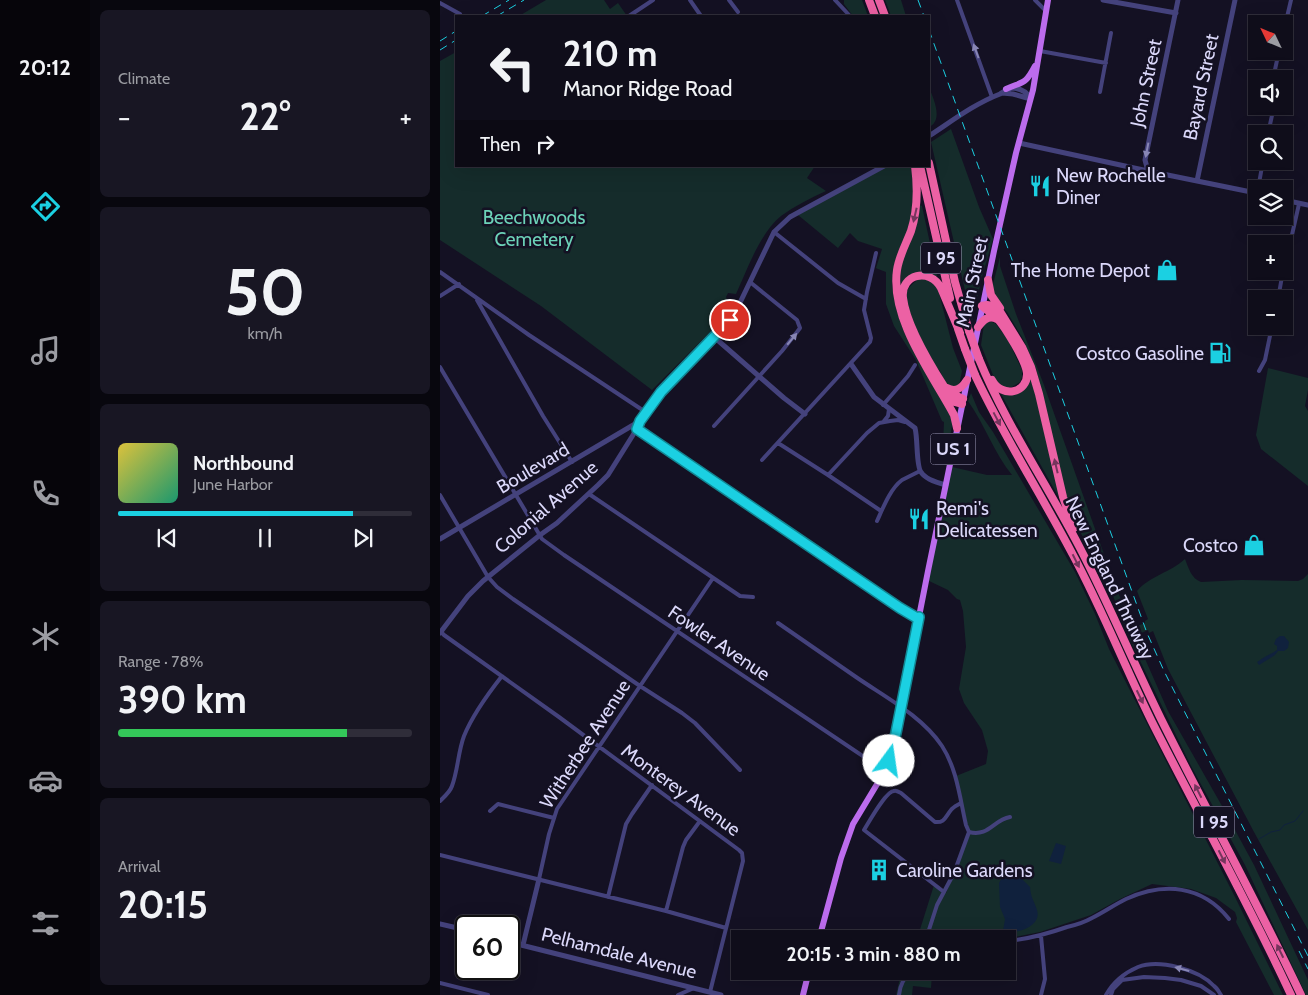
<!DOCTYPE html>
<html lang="en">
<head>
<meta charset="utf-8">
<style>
	:root { --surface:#0f0d1a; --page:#181623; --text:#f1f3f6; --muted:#9b9ca2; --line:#2f2d39; --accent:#1bd0e2 }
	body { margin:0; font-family:Cabin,sans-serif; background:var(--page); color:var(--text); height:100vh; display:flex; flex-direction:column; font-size:19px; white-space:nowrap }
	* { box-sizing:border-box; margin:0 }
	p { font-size:16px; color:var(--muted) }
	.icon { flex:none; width:28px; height:28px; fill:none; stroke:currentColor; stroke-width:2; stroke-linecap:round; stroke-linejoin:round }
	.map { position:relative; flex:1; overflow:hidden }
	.side { display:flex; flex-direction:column; gap:10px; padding:10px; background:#08070e; width:350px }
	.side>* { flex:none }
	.guide { position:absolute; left:15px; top:15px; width:475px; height:152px; border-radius:0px; box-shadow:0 5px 20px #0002,0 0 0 1px var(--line); background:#0f0d1a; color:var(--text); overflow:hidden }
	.needle { width:32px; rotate:313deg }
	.buttons { position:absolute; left:808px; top:15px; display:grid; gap:10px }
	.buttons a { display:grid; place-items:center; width:45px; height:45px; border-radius:0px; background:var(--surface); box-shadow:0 5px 20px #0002,0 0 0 1px var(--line); font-size:25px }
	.speed { position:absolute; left:15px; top:915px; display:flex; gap:10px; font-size:25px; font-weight:700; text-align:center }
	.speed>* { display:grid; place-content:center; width:65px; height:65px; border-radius:50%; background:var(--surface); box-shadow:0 5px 20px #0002,0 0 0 1px var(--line); line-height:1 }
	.speed .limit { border:2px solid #111; border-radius:8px; background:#fff; color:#111 }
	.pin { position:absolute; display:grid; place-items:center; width:42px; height:42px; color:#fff; margin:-21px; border:2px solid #fff; border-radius:50%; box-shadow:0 1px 5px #0007 }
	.me { position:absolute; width:55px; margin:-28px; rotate:14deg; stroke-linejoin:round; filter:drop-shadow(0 0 4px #0008) }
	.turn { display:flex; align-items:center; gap:18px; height:105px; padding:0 25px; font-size:22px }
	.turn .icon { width:65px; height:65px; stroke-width:2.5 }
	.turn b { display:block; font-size:35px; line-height:42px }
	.then { display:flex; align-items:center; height:48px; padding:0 25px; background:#0003; gap:10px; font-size:19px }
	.big { font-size:38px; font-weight:800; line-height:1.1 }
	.side .widget { flex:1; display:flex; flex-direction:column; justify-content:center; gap:8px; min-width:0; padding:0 18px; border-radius:8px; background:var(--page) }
	.side .dial { align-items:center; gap:0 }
	.dial b { font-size:65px; line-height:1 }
	.song { display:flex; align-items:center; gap:15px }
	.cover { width:60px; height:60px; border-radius:8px; background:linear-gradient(135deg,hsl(50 70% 55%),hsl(160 70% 35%)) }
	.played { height:5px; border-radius:2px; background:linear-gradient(90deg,var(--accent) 80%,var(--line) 80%) }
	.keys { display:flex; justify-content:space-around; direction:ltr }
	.heat { display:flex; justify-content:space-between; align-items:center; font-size:28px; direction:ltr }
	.charge { height:8px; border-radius:4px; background:linear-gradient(90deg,#34c759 78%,var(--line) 0) }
	.trip { position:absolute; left:291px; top:930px; width:285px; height:50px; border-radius:0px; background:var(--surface); box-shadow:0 5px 20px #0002,0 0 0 1px var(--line); font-weight:800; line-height:50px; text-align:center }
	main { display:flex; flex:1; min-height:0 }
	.menu { display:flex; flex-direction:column; width:90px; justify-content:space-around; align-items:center; background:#06050a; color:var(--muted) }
	.menu .icon { width:35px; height:35px }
	.menu .selected { color:var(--accent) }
	.menu b { font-size:22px; color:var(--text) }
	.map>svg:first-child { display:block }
	.green { fill:#152c2b }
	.water { fill:#10213d }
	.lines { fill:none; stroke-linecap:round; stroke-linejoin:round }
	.stream { stroke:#10213d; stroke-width:1 }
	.minor { stroke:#44427c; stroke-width:4 }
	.tertiary { stroke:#44427c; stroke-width:5 }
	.primary { stroke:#bc6ced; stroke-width:6 }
	.motorway { stroke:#ec61a4; stroke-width:8 }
	.rail { stroke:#1bd0e2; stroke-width:1; stroke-dasharray:8 6; stroke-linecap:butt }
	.motorway-bridge { stroke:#ec61a4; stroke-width:8 }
	.oneway { fill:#8886b5 }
	.oneway2 { fill:#75355d }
	.route-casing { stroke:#128793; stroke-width:12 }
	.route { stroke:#1bd0e2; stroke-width:9 }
	.labels { text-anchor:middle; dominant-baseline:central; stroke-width:5; stroke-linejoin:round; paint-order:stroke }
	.shield { fill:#141123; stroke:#9f9cba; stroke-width:1 }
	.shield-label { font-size:18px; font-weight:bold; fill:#dbd8fa }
	.street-label { font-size:19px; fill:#dbd8fa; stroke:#141123 }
	.poi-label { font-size:19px; fill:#dbd8fa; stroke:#141123; text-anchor:start }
	.park-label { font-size:19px; fill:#6cd2b8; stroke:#141123 }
</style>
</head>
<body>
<main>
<nav class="menu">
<b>20:12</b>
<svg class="icon selected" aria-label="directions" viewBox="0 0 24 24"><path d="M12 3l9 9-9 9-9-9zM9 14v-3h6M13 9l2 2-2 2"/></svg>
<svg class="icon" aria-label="music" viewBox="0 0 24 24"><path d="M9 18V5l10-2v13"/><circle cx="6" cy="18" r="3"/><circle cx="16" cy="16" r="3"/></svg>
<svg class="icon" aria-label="phone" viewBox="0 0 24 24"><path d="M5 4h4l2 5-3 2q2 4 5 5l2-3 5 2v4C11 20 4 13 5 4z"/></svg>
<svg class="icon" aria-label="climate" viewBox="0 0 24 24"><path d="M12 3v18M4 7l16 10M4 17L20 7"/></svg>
<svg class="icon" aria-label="car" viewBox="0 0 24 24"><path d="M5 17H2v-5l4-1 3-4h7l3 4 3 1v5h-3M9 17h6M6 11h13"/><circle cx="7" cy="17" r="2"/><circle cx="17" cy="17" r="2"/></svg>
<svg class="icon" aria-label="filters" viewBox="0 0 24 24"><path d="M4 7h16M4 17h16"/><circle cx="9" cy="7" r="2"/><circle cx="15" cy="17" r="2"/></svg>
</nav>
<section class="side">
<div class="widget"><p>Climate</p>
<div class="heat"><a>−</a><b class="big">22°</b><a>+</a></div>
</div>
<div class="widget dial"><b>50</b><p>km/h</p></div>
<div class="widget">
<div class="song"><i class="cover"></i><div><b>Northbound</b><p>June Harbor</p></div></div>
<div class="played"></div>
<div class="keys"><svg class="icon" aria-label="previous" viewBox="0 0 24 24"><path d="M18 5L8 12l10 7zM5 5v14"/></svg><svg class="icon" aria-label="pause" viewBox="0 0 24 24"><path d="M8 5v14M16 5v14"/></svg><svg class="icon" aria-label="next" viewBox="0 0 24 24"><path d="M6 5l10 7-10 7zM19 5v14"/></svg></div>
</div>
<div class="widget"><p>Range · 78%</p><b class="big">390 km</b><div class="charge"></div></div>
<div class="widget"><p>Arrival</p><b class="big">20:15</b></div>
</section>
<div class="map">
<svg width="868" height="995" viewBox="0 0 868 995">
	<rect width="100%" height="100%" fill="#141123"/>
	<path class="green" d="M106,0H164L170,9L178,3L187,16H79Z
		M404,0H422L428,16H413L404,4Z
		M445,0H461L466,16H451Z
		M16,52V166H375L367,178L386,191C370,198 355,206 341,216C320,233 307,270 296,294L288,293L286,297L290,308L279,323L212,390L101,306L0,240V61Z
		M489,87C493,98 504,120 489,127Z
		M511,129L539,207L553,239L542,277L532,321L491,142Z
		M445,166H470L475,179V206L467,233L455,261L452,285L456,308L464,332L513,421L508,447L503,446L504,422L502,421L476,360L454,326L446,304V272L438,269L436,268L442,249L418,241L410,233L398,248L358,215Z
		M480,205L482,206L497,276H495L488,272H477L466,280L460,292L461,261L476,223Z
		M560,257V266L576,314L604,385L671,574L692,628L705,623V621L708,619L697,591C710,576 731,572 745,559C749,569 751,578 761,582L802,580L858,581L863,579L868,574V930L814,832L728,669L713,631L709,633L708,630L695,636L728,711L782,806L814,865L868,980V995H866L805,865L751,766L690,640L670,588L656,559L633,520L627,501L604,401L596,369L583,339L567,312L557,302L552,288Z
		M479,279C488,279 493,281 498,289L513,348L522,371L519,386L515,388L506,384L500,371L495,366C488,352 461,309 466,294C468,287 473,283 479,279Z
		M548,322H552L556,324L568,340L582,370V377L580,382L572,387L565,388L558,383L553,375L541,345L544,324Z
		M828,368L868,378V390L865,406L868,411V486L821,449L816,435Z
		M591,376L619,495L618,496L561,394L567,395Z
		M531,393L539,412L553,432L635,572L655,614L669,649L795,897L843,995H834L796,922L797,918L795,912L776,898L751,889L712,884L680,899L651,915L600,932L565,939H477L494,885L506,893L519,863L530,830L527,823L516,776L546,764L548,751L542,730L524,703L519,689L526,647L523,611L520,600L517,599L508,590L487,580L512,467L547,475H572C554,453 545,425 528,401Z
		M465,971H494L492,974L491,988L473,986L472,995H456L460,978Z"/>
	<path class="water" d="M840,636H844L849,642L848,648L844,651H838L835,655L819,665L817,662C824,657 831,654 837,650V646L834,644L836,639Z
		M616,843L626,846L621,864L609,861Z
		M568,872L582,879L590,887C591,899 594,900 597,910C602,927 577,933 565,933L563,931L565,919L560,907L559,883L563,876Z"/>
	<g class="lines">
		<path class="stream" d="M819,839L831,832L840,830L844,825L855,821L863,811
			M522,939L528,936L561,934L564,932"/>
		<path class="minor" d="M250,0L261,16
			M289,0L298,12
			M395,0L410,16
			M517,0L552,97
			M595,0L606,11
			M0,3L20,14
			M189,16L213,0
			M844,30L851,0
			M600,51L666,63
			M833,79L839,51
			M660,92L671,33
			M828,134L834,106
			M818,189L823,161
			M334,232L398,283L426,299
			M844,270L859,204
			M0,272L89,335L207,413
			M0,296L19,284
			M838,299L843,271
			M37,300L103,416L132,462
			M0,367L102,539L124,555L445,771
			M819,371L825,360L832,326
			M443,405L468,376L475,365
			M444,421L448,416L449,409
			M274,426L342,351L357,332L360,328L357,320L310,282
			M197,429L460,608L477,618L479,617
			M338,443L388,475L441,511
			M322,460L430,342L431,338L424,310L427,292L436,253
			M388,475L427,433L439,423L450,421L458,420L465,422
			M149,494L300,596L313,597
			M0,495L48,577L57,587L73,599L200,686L242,713L255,723L300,770
			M437,521C443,508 450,489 462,480C468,477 474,474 480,471
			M338,623C364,641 390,659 416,677C445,697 482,716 502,746C517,769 520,799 526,825L529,832
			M0,631L4,635L119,717L299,850L302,853L303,861L270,992
			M0,801C4,797 10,792 12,786C18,770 18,752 24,736C33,714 47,695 62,676
			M50,811L58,804L114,818
			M529,832C549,837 553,820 570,817
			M0,855L226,911L286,928
			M99,879L109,834L117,809L273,578
			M504,892L424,830C429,822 446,791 454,791C456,790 459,792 461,793L495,822C505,823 505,817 511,810C513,807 518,805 521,803
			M168,897L186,824L192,814L212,785
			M226,911L243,847L246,840L260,821
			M601,936L605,979L601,995
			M486,939L497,905L514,873L529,832
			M568,941C588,939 607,934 627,927C636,925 645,922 652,918C664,912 674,905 686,899C724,882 762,885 789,919
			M0,983L48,995
			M238,995L254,988
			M459,995C460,984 464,979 471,971
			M666,995C673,982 684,973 698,967C719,959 758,969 774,986C777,988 779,992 781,995
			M671,995L673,989L682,980L704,977L725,978L741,980L761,986L774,995"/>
		<path class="tertiary" d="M663,0L736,13
			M562,93L573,94L587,98H590
			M489,136C512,121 534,104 560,94C565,91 568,88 574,88C581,89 587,92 590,98
			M579,143L708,171L816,193
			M708,171L705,160L738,0
			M757,181L795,0
			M844,200L868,205
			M274,337L344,398L365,414
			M411,364L434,397L475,428C478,439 476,466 481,472C485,479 498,483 506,485
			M0,539L200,421
			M0,633L28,596L43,581L100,535L117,523L158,485L168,475L193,435L200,421L219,395L279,332L296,311L334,232L350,217L361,211L444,166
			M0,924L26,930
			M69,942L281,995
			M83,945L99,879"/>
		<path class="primary" d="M566,89C584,81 585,85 595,66
			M379,939L401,858L413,824L445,771L449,761L456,733L488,571L554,251L576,153L593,90L608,0
			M363,995L369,971"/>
		<path class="motorway" d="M429,0L435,16
			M439,0L445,16
			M489,163L515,282L529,331
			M475,166C478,189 478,209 471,231C466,244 459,256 457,270C450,319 492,374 514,415L517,428
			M480,166L510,298
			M548,280L551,295L560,308
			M542,306L547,305L552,306L561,313L582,347L591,367L599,394L623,497L634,528
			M542,306C547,311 553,313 557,318C565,327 586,361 587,373C588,393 562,399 552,380
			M538,327C543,320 548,315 557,319
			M518,329L525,349
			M520,333L501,288C490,267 460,274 463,298C466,324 491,366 505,388L510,393L523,399
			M539,359C566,425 607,484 640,548C669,604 693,662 721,719C767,811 817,902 861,995
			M535,375C564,437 601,494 633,555C662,609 685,667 712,722C758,813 808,902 851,995
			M507,388C516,393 522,388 527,380
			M505,398L511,401L522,404"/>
		<path class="rail" d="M478,0L484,16
			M42,16L69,0
			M57,16L84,0
			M489,30L707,633L724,671L868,956
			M0,41L16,31
			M0,50L16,40
			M859,951L868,969"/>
		<path class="motorway-bridge" d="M529,331L539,359
			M525,349L535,375"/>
	</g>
	<defs><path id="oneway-solid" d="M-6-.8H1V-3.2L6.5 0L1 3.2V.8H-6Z" transform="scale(1.25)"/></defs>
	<g class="oneway">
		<use href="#oneway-solid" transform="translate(536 51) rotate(-110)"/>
		<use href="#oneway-solid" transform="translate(707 150) rotate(101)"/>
		<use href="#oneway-solid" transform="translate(352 339) rotate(-50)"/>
		<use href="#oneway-solid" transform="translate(742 969) rotate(-165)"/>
	</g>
	<g class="oneway2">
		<use href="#oneway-solid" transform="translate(475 215) rotate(103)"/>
		<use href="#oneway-solid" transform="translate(557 419) rotate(62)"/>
		<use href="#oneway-solid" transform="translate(616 466) rotate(-103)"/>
		<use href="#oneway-solid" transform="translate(636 561) rotate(63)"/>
		<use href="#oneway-solid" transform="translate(700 697) rotate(64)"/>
		<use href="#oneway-solid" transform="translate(758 791) rotate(-117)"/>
		<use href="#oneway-solid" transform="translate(782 857) rotate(63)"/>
		<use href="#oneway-solid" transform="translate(840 951) rotate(-116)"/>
	</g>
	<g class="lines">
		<g class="route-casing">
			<path id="route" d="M290,320L221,392L200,421L197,429L460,608L477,618L479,617L456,733L449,761"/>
		</g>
		<use href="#route" class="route"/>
	</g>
	<defs>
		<g id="restaurant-bare" transform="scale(1.725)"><path d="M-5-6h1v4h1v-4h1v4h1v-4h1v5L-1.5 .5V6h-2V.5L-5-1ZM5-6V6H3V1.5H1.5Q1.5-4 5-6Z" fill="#1bd0e2" stroke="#141123" stroke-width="2.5" paint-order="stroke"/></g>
		<g id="shop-bare" transform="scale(1.725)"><path d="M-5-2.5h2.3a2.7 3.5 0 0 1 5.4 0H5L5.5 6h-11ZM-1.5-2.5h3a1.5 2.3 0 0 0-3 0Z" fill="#1bd0e2" stroke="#141123" stroke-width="2.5" paint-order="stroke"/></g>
		<g id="fuel-bare" transform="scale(1.725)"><path d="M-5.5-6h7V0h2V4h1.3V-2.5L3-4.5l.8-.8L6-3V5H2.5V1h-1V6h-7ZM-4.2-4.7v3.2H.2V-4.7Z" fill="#1bd0e2" stroke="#141123" stroke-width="2.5" paint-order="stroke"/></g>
		<g id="building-bare" transform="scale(1.725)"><path d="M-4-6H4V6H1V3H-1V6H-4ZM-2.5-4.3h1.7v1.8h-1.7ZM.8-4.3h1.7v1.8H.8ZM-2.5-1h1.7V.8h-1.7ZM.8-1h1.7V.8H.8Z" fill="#1bd0e2" stroke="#141123" stroke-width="2.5" paint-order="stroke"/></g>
	</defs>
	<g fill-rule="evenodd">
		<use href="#restaurant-bare" x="600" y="186"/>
		<use href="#shop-bare" x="727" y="270"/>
		<use href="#fuel-bare" x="780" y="353"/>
		<use href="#restaurant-bare" x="479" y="519"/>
		<use href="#shop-bare" x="814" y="545"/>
		<use href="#building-bare" x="439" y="870"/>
	</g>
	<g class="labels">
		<g class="shield">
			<rect x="481" y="242.5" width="40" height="31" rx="4"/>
			<rect x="490.5" y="433.5" width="45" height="31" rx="4"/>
			<rect x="754" y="806.5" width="40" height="31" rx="4"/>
		</g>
		<g class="shield-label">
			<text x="501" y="258">I 95</text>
			<text x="513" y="449">US 1</text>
			<text x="774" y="822">I 95</text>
		</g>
		<g class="street-label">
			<text transform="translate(706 83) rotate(-78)">John Street</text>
			<text transform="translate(761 87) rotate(-78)">Bayard Street</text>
			<text transform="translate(532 282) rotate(-78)">Main Street</text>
			<text transform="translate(93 468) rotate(-31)">Boulevard</text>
			<text transform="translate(106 507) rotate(-41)">Colonial Avenue</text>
			<text transform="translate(670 578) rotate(64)">New England Thruway</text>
			<text transform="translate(279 643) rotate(34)">Fowler Avenue</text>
			<text transform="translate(145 744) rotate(-57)">Witherbee Avenue</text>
			<text transform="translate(241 790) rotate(36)">Monterey Avenue</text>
			<text transform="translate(179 953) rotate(14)">Pelhamdale Avenue</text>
		</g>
		<g class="poi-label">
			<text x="616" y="175">New Rochelle<tspan x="616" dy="22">Diner</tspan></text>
			<text x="710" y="270" text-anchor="end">The Home Depot</text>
			<text x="764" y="353" text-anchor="end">Costco Gasoline</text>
			<text x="496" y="508">Remi's<tspan x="496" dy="22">Delicatessen</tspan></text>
			<text x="798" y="545" text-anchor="end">Costco</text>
			<text x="456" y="870">Caroline Gardens</text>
		</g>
		<g class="park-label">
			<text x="94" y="217">Beechwoods<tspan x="94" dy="22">Cemetery</tspan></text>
		</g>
	</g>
</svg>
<div class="buttons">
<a><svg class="needle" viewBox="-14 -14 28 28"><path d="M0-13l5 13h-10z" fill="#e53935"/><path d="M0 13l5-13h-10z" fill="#9b9ca2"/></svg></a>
<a><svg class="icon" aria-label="sound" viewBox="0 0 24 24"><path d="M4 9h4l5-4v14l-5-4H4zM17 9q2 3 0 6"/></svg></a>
<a><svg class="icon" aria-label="search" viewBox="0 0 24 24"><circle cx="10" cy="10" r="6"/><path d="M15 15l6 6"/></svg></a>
<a><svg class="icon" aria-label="layers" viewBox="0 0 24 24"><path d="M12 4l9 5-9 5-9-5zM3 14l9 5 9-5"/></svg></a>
<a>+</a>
<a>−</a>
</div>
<div class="speed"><div class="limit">60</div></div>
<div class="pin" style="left:290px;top:320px;background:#d93025"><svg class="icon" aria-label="arrive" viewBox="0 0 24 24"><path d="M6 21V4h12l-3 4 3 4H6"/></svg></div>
<svg class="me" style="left:449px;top:761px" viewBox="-20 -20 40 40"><circle r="19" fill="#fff"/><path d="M0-13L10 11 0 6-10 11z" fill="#1bd0e2"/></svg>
<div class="trip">20:15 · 3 min · 880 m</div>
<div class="guide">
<div class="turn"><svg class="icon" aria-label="left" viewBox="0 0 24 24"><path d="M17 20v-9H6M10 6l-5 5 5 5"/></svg><div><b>210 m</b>Manor Ridge Road</div></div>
<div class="then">Then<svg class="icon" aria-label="right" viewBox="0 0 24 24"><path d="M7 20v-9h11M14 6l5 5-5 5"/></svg></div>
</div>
</div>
</main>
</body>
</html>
